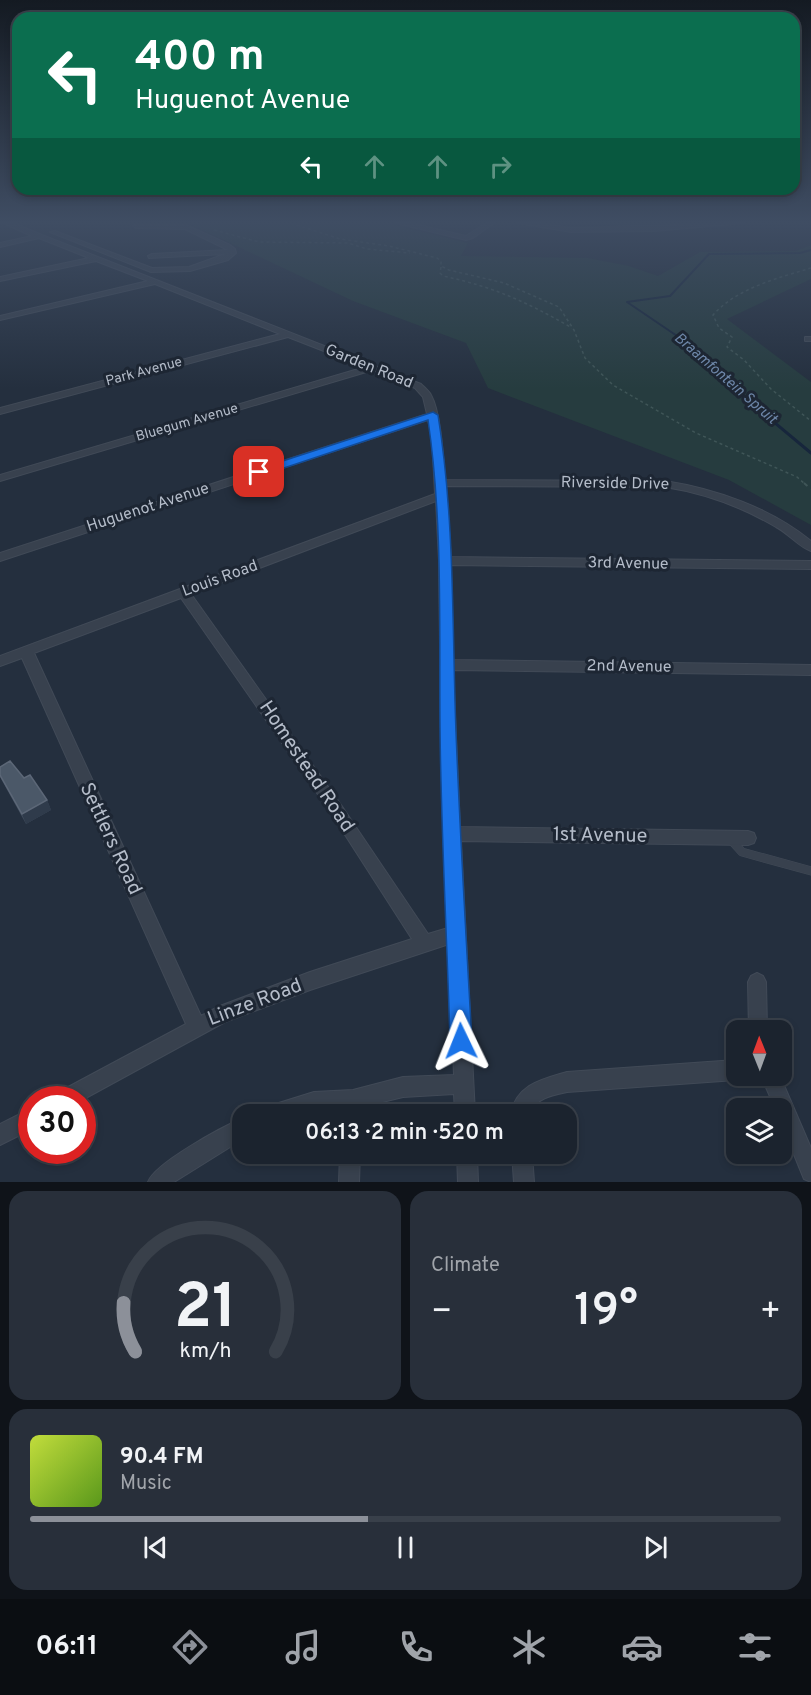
<!DOCTYPE html>
<html lang="en">
<head>
<meta charset="utf-8">
<style>
	:root { --surface:#1b232e; --page:#282f3a; --text:#f1f3f6; --muted:#a0a4aa; --line:#39404a; --accent:#8c9099 }
	body { margin:0; font-family:Overpass,sans-serif; background:var(--page); color:var(--text); height:100vh; display:flex; flex-direction:column; font-size:22px; white-space:nowrap }
	* { box-sizing:border-box; margin:0 }
	p { font-size:20px; color:var(--muted) }
	.icon { flex:none; width:33px; height:33px; fill:none; stroke:currentColor; stroke-width:2; stroke-linecap:round; stroke-linejoin:round }
	.map { position:relative; height:1182px; overflow:hidden }
	.side { display:flex; flex-direction:column; gap:9px; padding:9px; background:#0f1319; flex:1 }
	.side>* { flex:none }
	.top-card { position:absolute; left:12px; top:12px; width:788px; height:183px; border-radius:18px; box-shadow:0 3px 9px #0003,0 0 0 2px var(--line); background:#0b6e4f; color:#fff; overflow:hidden }
	.needle { width:39px; rotate:359deg }
	.buttons { position:absolute; left:726px; top:1020px; display:grid; gap:12px }
	.buttons a { display:grid; place-items:center; width:66px; height:66px; border-radius:12px; background:var(--surface); box-shadow:0 3px 9px #0003,0 0 0 2px var(--line); font-size:30px }
	.speed { position:absolute; left:18px; top:1086px; display:flex; gap:12px; font-size:30px; font-weight:700; text-align:center }
	.speed>* { display:grid; place-content:center; width:78px; height:78px; border-radius:50%; background:var(--surface); box-shadow:0 3px 9px #0003,0 0 0 2px var(--line); line-height:1 }
	.speed .limit { border:9px solid #d22; background:#fff; color:#111 }
	.pin { position:absolute; display:grid; place-items:center; width:51px; height:51px; color:#fff; margin:-26px; border-radius:12px; box-shadow:0 3px 9px #0006 }
	.me { position:absolute; width:66px; margin:-33px; rotate:358deg; stroke-linejoin:round; filter:drop-shadow(0 0 4px #0008) }
	.turn { display:flex; align-items:center; gap:21px; height:126px; padding:0 24px; font-size:27px }
	.turn .icon { width:78px; height:78px; stroke-width:2.5 }
	.turn b { display:block; font-size:42px; line-height:51px }
	.lanes { display:flex; align-items:center; height:57px; padding:0 24px; background:#0003; justify-content:center; gap:30px; direction:ltr }
	.lanes .off { opacity:.35 }
	.big { font-size:45px; font-weight:600; line-height:1.1 }
	.side .card { flex:1; display:flex; flex-direction:column; justify-content:center; gap:9px; min-width:0; padding:0 21px; border-radius:18px; background:var(--page) }
	.side .dial { align-items:center; gap:0 }
	.dial svg { height:156px; overflow:visible; fill:none; stroke:var(--line); stroke-width:7; stroke-linecap:round; text-anchor:middle }
	.dial text { fill:var(--text); stroke:none }
	.song { display:flex; align-items:center; gap:18px }
	.cover { width:72px; height:72px; border-radius:9px; background:linear-gradient(135deg,hsl(70 70% 55%),hsl(90 70% 35%)) }
	.played { height:6px; border-radius:3px; background:linear-gradient(90deg,var(--accent) 45%,var(--line) 45%) }
	.keys { display:flex; justify-content:space-around; direction:ltr }
	.heat { display:flex; justify-content:space-between; align-items:center; font-size:33px; direction:ltr }
	.side .tiles { flex:1; display:grid; gap:9px; grid-template-columns:1fr 1fr }
	.card:last-child { grid-column:span 2 }
	.trip { position:absolute; left:232px; top:1104px; width:345px; height:60px; border-radius:18px; background:var(--surface); box-shadow:0 3px 9px #0003,0 0 0 2px var(--line); font-weight:600; line-height:60px; text-align:center }
	.menu { display:flex; height:96px; justify-content:space-around; align-items:center; background:#0b0e12; color:var(--muted) }
	.menu .icon { width:42px; height:42px }
	.menu .current { color:var(--accent) }
	.menu b { font-size:27px; color:var(--text) }
	.map>svg:first-child { display:block }
	.green { fill:#263c3f }
	.lines { fill:none; stroke-linecap:round; stroke-linejoin:round }
	.stream-far1 { stroke:#17263c; stroke-width:2 }
	.stream { stroke:#17263c; stroke-width:3 }
	.lane-casing { stroke:#414a57; stroke-width:9 }
	.street-casing { stroke:#414a57; stroke-width:2 }
	.path-far1 { stroke:#3f5557; stroke-width:1.5; stroke-dasharray:3 3; stroke-linecap:butt }
	.path { stroke:#3f5557; stroke-width:2; stroke-dasharray:4.5 4.5; stroke-linecap:butt }
	.lane { stroke:#38414e; stroke-width:8 }
	.street { fill:#38414e; fill-rule:evenodd }
	.wall { fill:#3f4b5c }
	.shaded-wall { fill:#2f3b4b }
	.building { fill:#4b5868; stroke:#5c6777; stroke-width:1.5 }
	.route { fill:#1a73e8; stroke:#114b97; stroke-width:1.5 }
	.labels { text-anchor:middle; dominant-baseline:central; stroke-width:6; stroke-linejoin:round; paint-order:stroke }
	.far-street-label { font-size:14px; fill:#b4bcc9; stroke:#1d2633 }
	.far-water-label { font-size:15px; font-style:italic; fill:#6d86a8; stroke:#1d2633 }
	.street-label { font-size:16px; fill:#b4bcc9; stroke:#1d2633 }
	.near-street-label { font-size:20px; fill:#b4bcc9; stroke:#1d2633 }
</style>
</head>
<body>
<div class="map">
<svg width="811" height="1182" viewBox="0 0 811 1182">
	<rect width="100%" height="100%" fill="#242f3e"/>
	<path class="green" d="M188,223H386L468,243L461,256L588,258L629,266L658,276L700,252L796,251L811,245V279L727,319L811,382V525L729,480L488,388L466,343L353,301Z"/>
	<g class="lines">
		<path class="stream-far1" d="M683,340L627,302L670,296L709,254L800,253L811,250"/>
		<path class="stream" d="M680,338L715,373L811,453"/>
		<g class="lane-casing">
			<path id="lane" d="M732,841L742,852L811,871"/>
		</g>
		<g class="street-casing">
			<path id="street" d="M3,223H13L42,235L421,384C424,387 429,391 431,395C441,413 443,457 445,480L665,481C716,489 771,508 811,541V551C799,547 788,533 776,527C742,507 704,493 665,487L445,486L451,557L811,561V569L451,565L453,660L811,665V675L453,670L460,827L748,831L754,833L756,838L754,843L748,845L461,841L475,1114H455L454,1094L403,1097L362,1107V1114H342V1110C316,1112 289,1117 263,1114L266,1107L314,1092L353,1090L403,1077L454,1075L449,944L310,990L225,1022L82,1100H54L57,1093L186,1024L22,658L0,666V656L435,494L432,437L428,420L0,561V553L427,414L423,397L415,388L373,370L0,481V475L365,367L288,337L0,414V408L280,334L155,284L0,320V316L148,281L96,261L0,281V277L89,258L39,238L0,247V243L32,236ZM436,501L439,561L441,732L448,928L428,934L341,805L191,594ZM181,598L331,813L412,939L310,972L220,1006L201,1016L34,653Z
				M396,223H410L466,236L486,223H494L473,238L466,240Z
				M518,223H538L571,228L744,223L654,231L571,232Z
				M134,225H186L230,245L235,249L236,253L228,260L190,271L151,272L50,232L55,231L152,268L189,267L225,254L149,258L148,256L152,254L228,250L185,229L136,228L133,226Z
				M805,337H811V341H805Z
				M757,973L763,976L766,982L767,1030H749L748,982L751,976Z
				M736,1060V1076H743L736,1080L567,1092C553,1095 535,1098 530,1114H510C518,1084 540,1080 567,1072Z
				M761,1076H780L811,1148V1182L804,1179L782,1125V1108H775Z
				M32,1108V1129L0,1145V1124Z
				M243,1118V1139L174,1182H148C155,1163 222,1127 243,1118Z
				M340,1154H360L359,1182H339Z
				M457,1154H477L478,1182H458Z
				M512,1154H532L534,1182H514Z"/>
		</g>
		<path class="path-far1" d="M291,223L340,239L389,246L437,258L441,261V266L449,270L504,283L559,307L574,330L585,358L613,385L696,433L797,477L806,485
			M214,230L259,242L348,243L367,249L410,253
			M441,267L440,273L443,276C494,287 527,302 572,328
			M811,268C778,278 737,288 713,315L719,328L732,337L727,347L744,360L771,389L811,421"/>
		<path class="path" d="M804,483L811,489"/>
		<use href="#lane" class="lane"/>
		<use href="#street" class="street"/>
	</g>
	<path class="wall" d="M0,767L47,800L51,810L26,824L0,777Z"/>
	<path class="shaded-wall" d="M47,800L51,810L26,824L22,814Z"/>
	<path class="building" d="M10,761L24,778L30,775L47,800L22,814L0,775V767Z"/>
	<linearGradient id="sky" x2="0" y2="1"><stop stop-color="#141a22"/><stop offset="0.57" stop-color="#3f4d63"/><stop offset="1" stop-color="#3f4d63" stop-opacity="0"/></linearGradient>
	<rect width="811" height="389" fill="url(#sky)"/>
	<path class="route" d="M433,412L438,415C455,520 452,627 456,732C460,835 466,938 472,1041L468,1048L461,1051L453,1048L450,1041C447,937 441,832 440,728C439,626 443,521 428,420L263,475L259,476L253,472L255,470Z"/>
	<g class="labels">
		<g class="far-street-label">
			<text transform="translate(144 372) rotate(-15)">Park Avenue</text>
			<text transform="translate(187 423) rotate(-16)">Bluegum Avenue</text>
		</g>
		<g class="far-water-label">
			<text transform="translate(725 379) rotate(41)">Braamfontein Spruit</text>
		</g>
		<g class="street-label">
			<text transform="translate(369 367) rotate(22)">Garden Road</text>
			<text transform="translate(615 484) rotate(1)">Riverside Drive</text>
			<text transform="translate(148 508) rotate(-18)">Huguenot Avenue</text>
			<text transform="translate(628 564) rotate(1)">3rd Avenue</text>
			<text transform="translate(220 579) rotate(-20)">Louis Road</text>
			<text transform="translate(629 667) rotate(1)">2nd Avenue</text>
		</g>
		<g class="near-street-label">
			<text transform="translate(306 767) rotate(56)">Homestead Road</text>
			<text transform="translate(600 836) rotate(1)">1st Avenue</text>
			<text transform="translate(110 839) rotate(65)">Settlers Road</text>
			<text transform="translate(255 1003) rotate(-21)">Linze Road</text>
		</g>
	</g>
</svg>
<div class="buttons">
<a><svg class="needle" viewBox="-14 -14 28 28"><path d="M0-13l5 13h-10z" fill="#e53935"/><path d="M0 13l5-13h-10z" fill="#a0a4aa"/></svg></a>
<a><svg class="icon" aria-label="layers" viewBox="0 0 24 24"><path d="M12 4l9 5-9 5-9-5zM3 14l9 5 9-5"/></svg></a>
</div>
<div class="speed"><div class="limit">30</div></div>
<div class="pin" style="left:259px;top:472px;background:#d93025"><svg class="icon" aria-label="arrive" viewBox="0 0 24 24"><path d="M6 21V4h12l-3 4 3 4H6"/></svg></div>
<svg class="me" style="left:461px;top:1041px" viewBox="-20 -20 40 40"><path d="M0-17L14 15 0 8-14 15z" fill="#1a73e8" stroke="#fff" stroke-width="4"/></svg>
<div class="trip">06:13 · 2 min · 520 m</div>
<div class="top-card">
<div class="turn"><svg class="icon" aria-label="left" viewBox="0 0 24 24"><path d="M17 20v-9H6M10 6l-5 5 5 5"/></svg><div><b>400 m</b>Huguenot Avenue</div></div>
<div class="lanes"><svg class="icon" aria-label="left" viewBox="0 0 24 24"><path d="M17 20v-9H6M10 6l-5 5 5 5"/></svg><svg class="icon off" aria-label="ahead" viewBox="0 0 24 24"><path d="M12 20V5M6 11l6-6 6 6"/></svg><svg class="icon off" aria-label="ahead" viewBox="0 0 24 24"><path d="M12 20V5M6 11l6-6 6 6"/></svg><svg class="icon off" aria-label="right" viewBox="0 0 24 24"><path d="M7 20v-9h11M14 6l5 5-5 5"/></svg></div>
</div>
</div>
<section class="side">
<div class="tiles">
<div class="card dial"><svg viewBox="0 0 100 80">
<path d="M14 69A42 42 0 1 1 86 69"/>
<path d="M14 69A42 42 0 0 1 8 44" stroke="#8c9099"/>
<text x="50" y="56" font-size="32" font-weight="700">21</text>
<text x="50" y="72" font-size="11">km/h</text>
</svg></div>
<div class="card"><p>Climate</p>
<div class="heat"><a>−</a><b class="big">19°</b><a>+</a></div>
</div>
<div class="card">
<div class="song"><i class="cover"></i><div><b>90.4 FM</b><p>Music</p></div></div>
<div class="played"></div>
<div class="keys"><svg class="icon" aria-label="previous" viewBox="0 0 24 24"><path d="M18 5L8 12l10 7zM5 5v14"/></svg><svg class="icon" aria-label="pause" viewBox="0 0 24 24"><path d="M8 5v14M16 5v14"/></svg><svg class="icon" aria-label="next" viewBox="0 0 24 24"><path d="M6 5l10 7-10 7zM19 5v14"/></svg></div>
</div>
</div>
</section>
<nav class="menu">
<b>06:11</b>
<svg class="icon current" aria-label="directions" viewBox="0 0 24 24"><path d="M12 3l9 9-9 9-9-9zM9 14v-3h6M13 9l2 2-2 2"/></svg>
<svg class="icon" aria-label="music" viewBox="0 0 24 24"><path d="M9 18V5l10-2v13"/><circle cx="6" cy="18" r="3"/><circle cx="16" cy="16" r="3"/></svg>
<svg class="icon" aria-label="phone" viewBox="0 0 24 24"><path d="M5 4h4l2 5-3 2q2 4 5 5l2-3 5 2v4C11 20 4 13 5 4z"/></svg>
<svg class="icon" aria-label="climate" viewBox="0 0 24 24"><path d="M12 3v18M4 7l16 10M4 17L20 7"/></svg>
<svg class="icon" aria-label="car" viewBox="0 0 24 24"><path d="M5 17H2v-5l4-1 3-4h7l3 4 3 1v5h-3M9 17h6M6 11h13"/><circle cx="7" cy="17" r="2"/><circle cx="17" cy="17" r="2"/></svg>
<svg class="icon" aria-label="filters" viewBox="0 0 24 24"><path d="M4 7h16M4 17h16"/><circle cx="9" cy="7" r="2"/><circle cx="15" cy="17" r="2"/></svg>
</nav>
</body>
</html>
